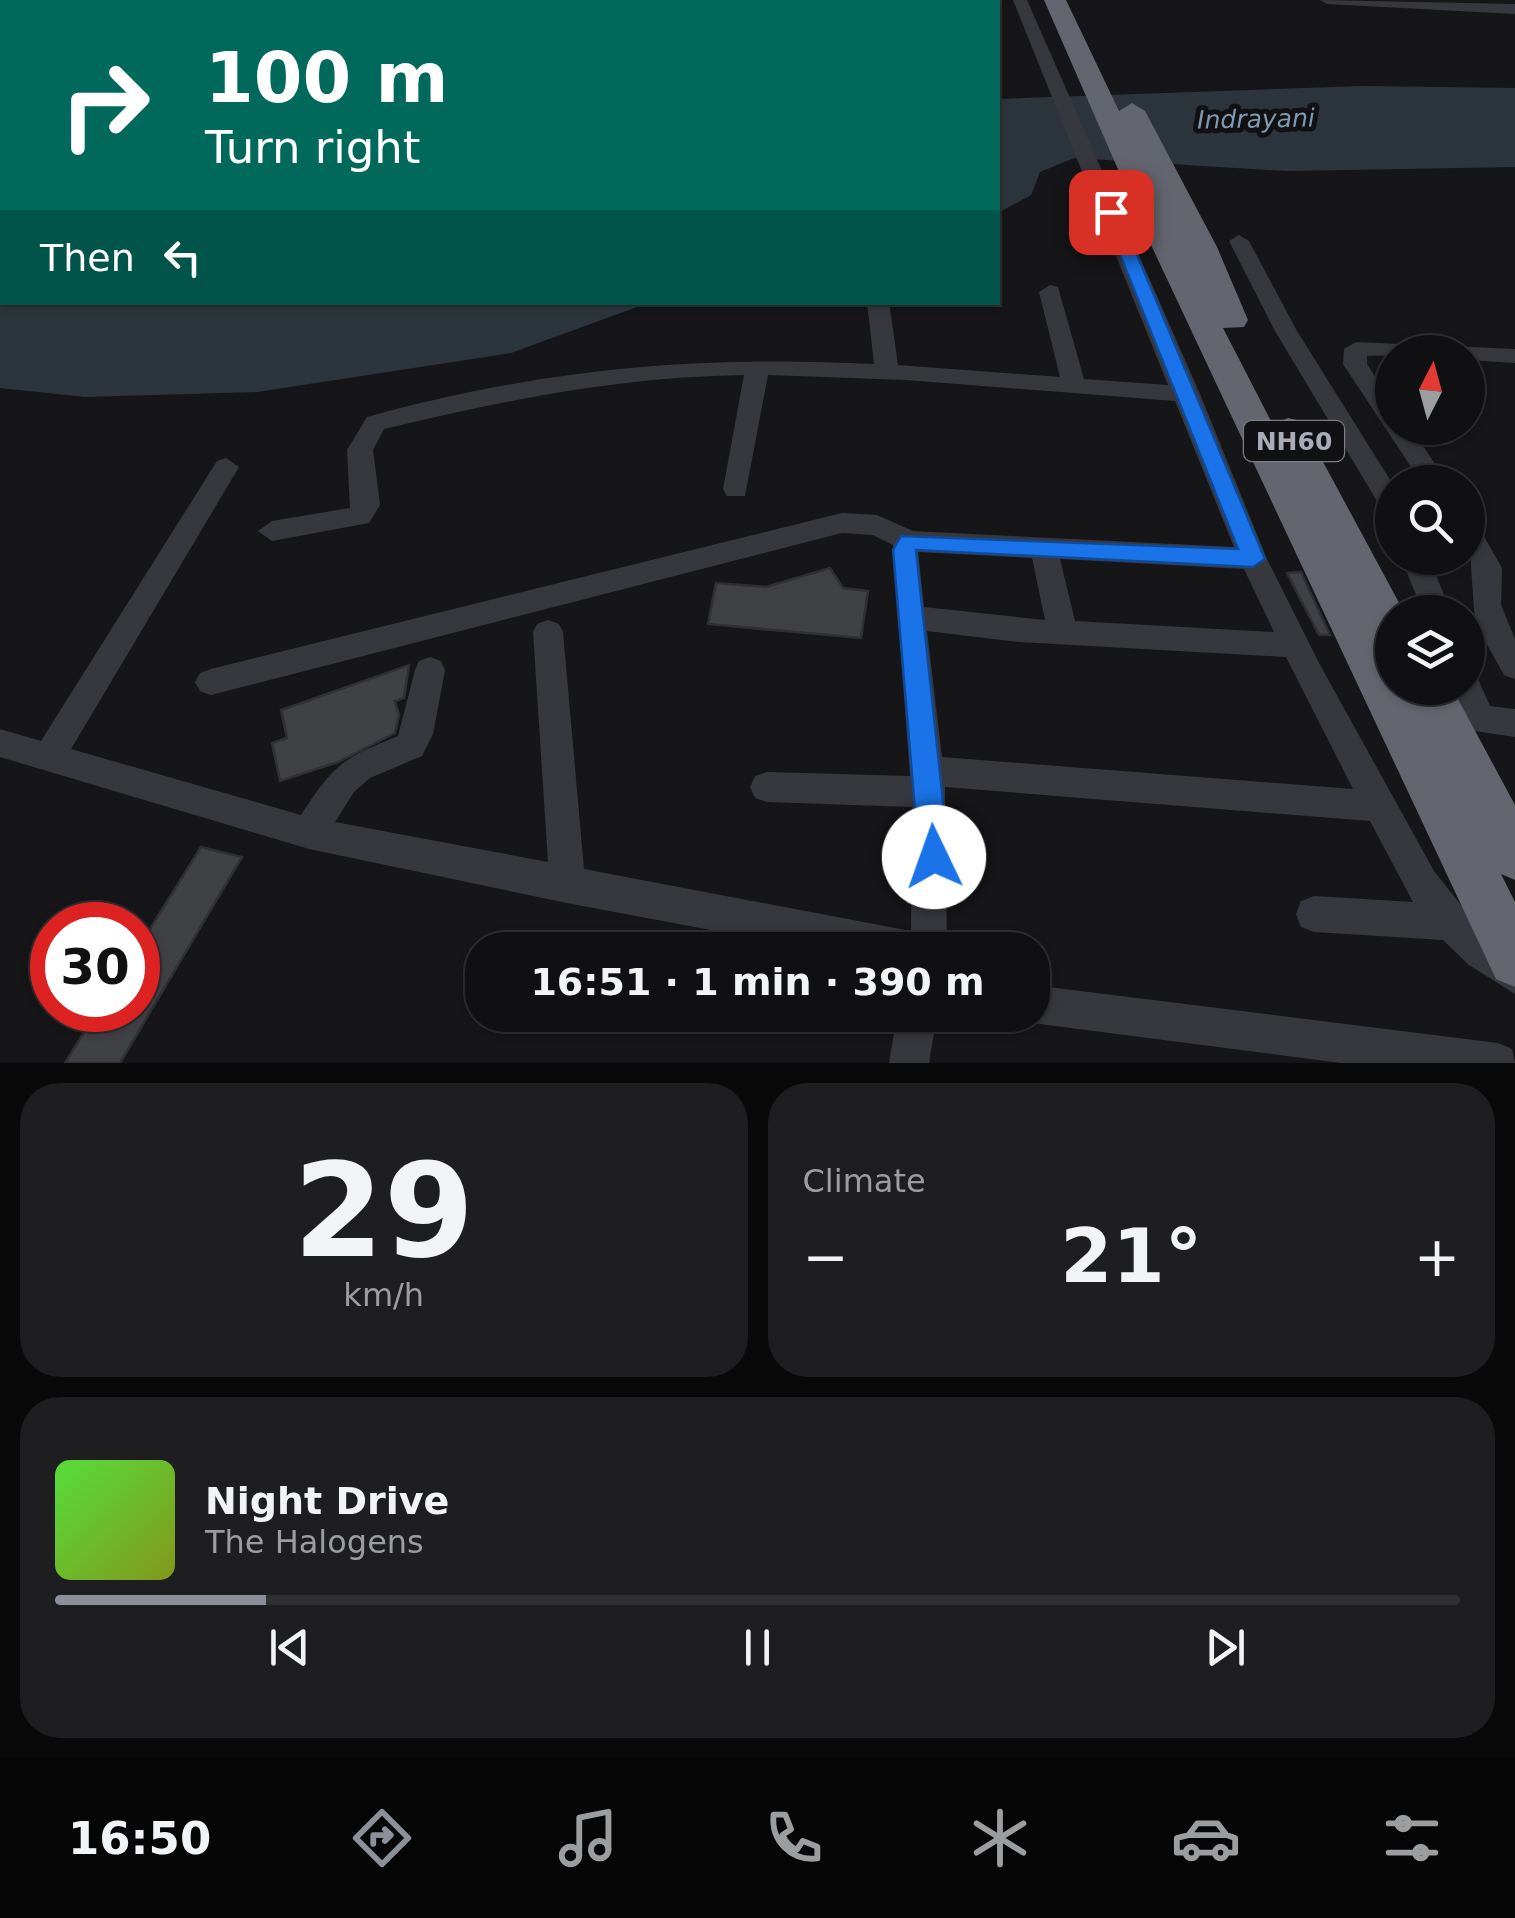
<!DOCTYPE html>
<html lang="en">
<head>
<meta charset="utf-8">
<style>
	:root { --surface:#101012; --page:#1e1e20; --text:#f1f3f6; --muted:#9c9d9f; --line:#303032; --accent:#8c9099 }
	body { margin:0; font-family:"DejaVu Sans",sans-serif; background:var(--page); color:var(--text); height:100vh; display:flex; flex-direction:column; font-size:38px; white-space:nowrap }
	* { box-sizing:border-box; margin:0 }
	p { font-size:32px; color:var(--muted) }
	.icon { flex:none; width:55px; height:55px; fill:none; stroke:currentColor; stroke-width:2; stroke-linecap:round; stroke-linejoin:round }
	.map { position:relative; height:1063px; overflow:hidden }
	.details { display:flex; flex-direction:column; gap:20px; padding:20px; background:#09090a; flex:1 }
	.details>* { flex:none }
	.top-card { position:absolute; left:0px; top:0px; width:1000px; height:305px; box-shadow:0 2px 8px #0004,0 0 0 2px var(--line); background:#00695c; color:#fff; overflow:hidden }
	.needle { width:65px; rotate:6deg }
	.buttons { position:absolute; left:1375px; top:335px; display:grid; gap:20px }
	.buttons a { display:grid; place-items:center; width:110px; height:110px; border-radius:50%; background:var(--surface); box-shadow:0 2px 8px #0004,0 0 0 2px var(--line); font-size:50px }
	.speed { position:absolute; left:30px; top:902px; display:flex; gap:20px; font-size:50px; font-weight:700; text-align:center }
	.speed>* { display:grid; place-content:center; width:130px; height:130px; border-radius:50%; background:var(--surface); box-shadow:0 2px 8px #0004,0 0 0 2px var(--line); line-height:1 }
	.speed .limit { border:15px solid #d22; background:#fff; color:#111 }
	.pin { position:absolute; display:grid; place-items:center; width:85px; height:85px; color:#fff; margin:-42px; border-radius:20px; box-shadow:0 5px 15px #0006 }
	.me { position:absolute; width:110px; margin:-55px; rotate:357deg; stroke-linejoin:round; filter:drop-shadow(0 0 8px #0008) }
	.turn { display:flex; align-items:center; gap:35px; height:210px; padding:0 40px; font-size:45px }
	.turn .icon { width:130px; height:130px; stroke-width:2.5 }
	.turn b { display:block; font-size:70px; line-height:85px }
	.then { display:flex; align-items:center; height:95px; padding:0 40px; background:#0003; gap:20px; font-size:38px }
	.big { font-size:75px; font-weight:600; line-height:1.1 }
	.details .tile { flex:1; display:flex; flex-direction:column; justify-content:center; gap:15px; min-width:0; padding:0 35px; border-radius:40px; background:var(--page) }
	.details .dial { align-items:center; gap:0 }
	.dial b { font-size:130px; line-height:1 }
	.song { display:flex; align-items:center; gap:30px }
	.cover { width:120px; height:120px; border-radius:15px; background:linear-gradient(135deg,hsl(110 70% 55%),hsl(70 70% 35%)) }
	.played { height:10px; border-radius:5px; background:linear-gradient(90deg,var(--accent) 15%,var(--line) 15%) }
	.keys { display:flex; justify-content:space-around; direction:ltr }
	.heat { display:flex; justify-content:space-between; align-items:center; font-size:55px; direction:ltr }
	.details .tiles { flex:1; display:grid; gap:20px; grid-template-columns:1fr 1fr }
	.tile:last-child { grid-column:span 2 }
	.trip { position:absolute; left:465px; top:932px; width:585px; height:100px; border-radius:40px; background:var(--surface); box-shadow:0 2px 8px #0004,0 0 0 2px var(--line); font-weight:600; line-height:100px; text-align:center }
	.dock { display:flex; height:160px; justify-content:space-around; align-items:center; background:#060607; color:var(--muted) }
	.dock .icon { width:70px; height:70px }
	.dock .current { color:var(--accent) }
	.dock b { font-size:45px; color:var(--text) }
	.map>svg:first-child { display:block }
	.water { fill:#2c353c }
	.building { fill:#404145; stroke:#303034; stroke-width:2.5 }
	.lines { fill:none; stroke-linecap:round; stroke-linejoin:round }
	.minor { fill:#37383d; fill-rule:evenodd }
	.highway { fill:#63666e; fill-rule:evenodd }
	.route { fill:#1a73e8; stroke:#114b97; stroke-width:2.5 }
	.labels { text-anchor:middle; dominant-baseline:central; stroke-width:10; stroke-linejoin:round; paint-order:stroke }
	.far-water-label { font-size:25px; font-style:italic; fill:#7f9bb3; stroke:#111113 }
	.shield { fill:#111113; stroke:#7b7e86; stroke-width:2.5 }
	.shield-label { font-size:25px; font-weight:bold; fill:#a8adb8 }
</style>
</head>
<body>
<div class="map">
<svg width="1515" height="1063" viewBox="0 0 1515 1063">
	<rect width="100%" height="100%" fill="#161618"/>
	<path class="water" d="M1362,86L1515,88V167L1286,171L1074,158L1040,172L1031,195L998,213V99Z
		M0,233L2,302L648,303L511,353L257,392L85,397L0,388Z"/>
	<path class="building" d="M830,568L843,588L868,591L861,638L708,624L716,583L766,587Z
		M1301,572L1330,635H1319L1287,573Z
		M409,665L404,698L395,701L399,715L395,733L338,762L280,781L272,743L287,738L281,710Z
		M201,847L242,857L120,1063H65L98,1010H138V948Z"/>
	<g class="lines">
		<path class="minor" d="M1013,0H1027L1200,394L1267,559L1319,663L1434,871L1464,909L1515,952V994L1469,965L1443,940L1314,932L1301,927L1296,914L1301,901L1314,896L1413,902L1370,821L945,787L947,950H817L567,903L309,849L0,757V729L41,741L217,461L226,458L239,467L71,749L301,815C335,763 342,759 398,736L415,670L419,661L430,657L441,661L445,670L433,734L422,756L370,778L354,792L335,822L548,862L533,632L537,624L548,620L559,624L563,632L584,869L911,931L912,807L767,802L755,798L750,787L755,776L767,772L910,776L893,545L873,535L842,533L211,695L200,691L195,682L200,673L211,669L842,513L877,515L913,531L1234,547L1175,401L906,380L768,375L745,496H727L723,489L744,375C617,377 507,400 384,429L373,450L380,505L369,523L272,541L258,531L272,521L350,508L347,450L367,417C541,369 694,355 874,364L867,302H889L898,365L1060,377L1039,292L1050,285L1058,287L1084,379L1168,385ZM918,552L1032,558L1045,620L924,607ZM1060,559L1244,569L1274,632L1075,621ZM927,631L1019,642L1286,657L1353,789L942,757Z
			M1320,0L1515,4V14L1327,4Z
			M1239,235L1249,241L1297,331L1392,483V513L1383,511L1275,331L1229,241Z
			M1356,342L1515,349V363L1468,360V352L1367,356V364L1392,402V428H1411L1447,482H1421L1343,364L1344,349Z
			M1468,523L1478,526L1502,568L1501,605L1515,639V679L1504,675L1475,623Z
			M1401,558H1429L1451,612H1423Z
			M1468,675L1478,679L1490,706L1515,709V737L1435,725L1430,715L1435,705L1457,703L1451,688H1468Z
			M1032,985L1498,1043L1512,1049L1515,1063H1341L1032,1023L1017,1015H1032Z
			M897,1015H937L929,1063H889Z"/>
		<path class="highway" d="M1044,0H1066L1204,289L1119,111L1132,103L1145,111L1217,247L1248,320L1244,327L1223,328L1273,425L1288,418L1301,421L1404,612H1392V647L1384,645L1392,661V688H1406L1412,700L1407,688H1452L1515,805V880L1501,874L1515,902V987L1496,979L1152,247Z"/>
	</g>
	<path class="route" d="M1111,207L1119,212L1265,559L1253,567L916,550L949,857L944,866L934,870L924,866L919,857L893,550L901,536L1238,549L1103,212Z"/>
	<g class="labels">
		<g class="far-water-label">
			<text transform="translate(1256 119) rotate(-1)">Indrayani</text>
		</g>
		<rect class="shield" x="1244" y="421" width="100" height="40" rx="8"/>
		<g class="shield-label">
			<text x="1294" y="441">NH60</text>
		</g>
	</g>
</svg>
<div class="buttons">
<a><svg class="needle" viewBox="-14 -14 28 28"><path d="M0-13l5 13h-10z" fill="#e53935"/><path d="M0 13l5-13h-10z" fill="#9c9d9f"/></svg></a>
<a><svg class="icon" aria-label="search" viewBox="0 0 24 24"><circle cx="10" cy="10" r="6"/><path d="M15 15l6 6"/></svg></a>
<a><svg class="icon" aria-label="layers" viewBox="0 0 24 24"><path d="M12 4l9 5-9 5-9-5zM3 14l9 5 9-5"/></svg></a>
</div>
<div class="speed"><div class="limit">30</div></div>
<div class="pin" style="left:1111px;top:212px;background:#d93025"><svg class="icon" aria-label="arrive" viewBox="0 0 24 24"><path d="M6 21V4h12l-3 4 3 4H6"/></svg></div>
<svg class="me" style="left:934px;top:857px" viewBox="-20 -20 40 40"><circle r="19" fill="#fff"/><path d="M0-13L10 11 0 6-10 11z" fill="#1a73e8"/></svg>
<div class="trip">16:51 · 1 min · 390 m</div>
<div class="top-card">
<div class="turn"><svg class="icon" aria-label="right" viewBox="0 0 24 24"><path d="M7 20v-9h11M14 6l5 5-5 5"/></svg><div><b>100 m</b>Turn right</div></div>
<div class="then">Then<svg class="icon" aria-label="left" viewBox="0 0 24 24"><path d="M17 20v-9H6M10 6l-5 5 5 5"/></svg></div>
</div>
</div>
<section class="details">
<div class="tiles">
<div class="tile dial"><b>29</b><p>km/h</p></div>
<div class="tile"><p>Climate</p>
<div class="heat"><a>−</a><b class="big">21°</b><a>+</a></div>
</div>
<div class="tile">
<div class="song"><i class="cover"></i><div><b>Night Drive</b><p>The Halogens</p></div></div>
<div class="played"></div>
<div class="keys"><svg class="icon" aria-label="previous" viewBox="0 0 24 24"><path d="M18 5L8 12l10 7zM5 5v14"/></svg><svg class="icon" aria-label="pause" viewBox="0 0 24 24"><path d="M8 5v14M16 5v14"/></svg><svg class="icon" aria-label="next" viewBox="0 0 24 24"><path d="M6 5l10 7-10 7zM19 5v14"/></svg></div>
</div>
</div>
</section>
<nav class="dock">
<b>16:50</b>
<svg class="icon current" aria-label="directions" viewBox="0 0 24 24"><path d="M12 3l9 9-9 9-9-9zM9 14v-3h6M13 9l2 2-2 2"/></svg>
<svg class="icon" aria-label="music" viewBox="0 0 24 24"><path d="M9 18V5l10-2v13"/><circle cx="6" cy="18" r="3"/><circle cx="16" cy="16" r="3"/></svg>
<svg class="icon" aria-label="phone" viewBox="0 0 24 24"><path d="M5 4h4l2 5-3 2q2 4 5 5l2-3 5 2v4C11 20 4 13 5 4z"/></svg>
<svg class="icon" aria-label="climate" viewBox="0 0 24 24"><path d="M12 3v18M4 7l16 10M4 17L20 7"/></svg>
<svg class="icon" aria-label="car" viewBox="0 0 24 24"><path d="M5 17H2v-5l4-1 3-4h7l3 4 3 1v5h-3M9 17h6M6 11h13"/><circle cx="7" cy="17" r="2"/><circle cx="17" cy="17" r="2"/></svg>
<svg class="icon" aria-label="filters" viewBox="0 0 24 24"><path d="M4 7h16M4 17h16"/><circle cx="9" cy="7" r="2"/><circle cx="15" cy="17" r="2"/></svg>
</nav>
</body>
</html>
